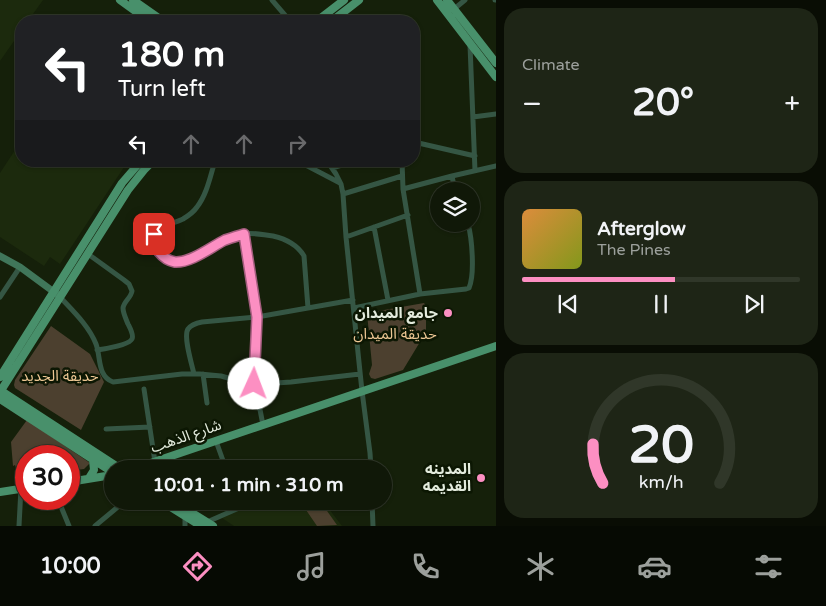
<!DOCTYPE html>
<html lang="en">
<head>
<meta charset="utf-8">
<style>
	:root { --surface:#101808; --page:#1e2516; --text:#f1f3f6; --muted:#9ca09c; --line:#303729; --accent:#fc8fc2 }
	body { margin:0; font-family:"Varela Round","Noto Sans Arabic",sans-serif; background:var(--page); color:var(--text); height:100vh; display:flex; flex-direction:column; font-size:19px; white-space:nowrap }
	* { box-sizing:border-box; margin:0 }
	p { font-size:16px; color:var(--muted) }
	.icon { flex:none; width:28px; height:28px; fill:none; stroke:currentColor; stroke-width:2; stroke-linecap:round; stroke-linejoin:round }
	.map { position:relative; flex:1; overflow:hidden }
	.sheet { display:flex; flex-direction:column; gap:8px; padding:8px; background:#090d04; width:330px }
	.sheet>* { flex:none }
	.hud { position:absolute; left:15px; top:15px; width:405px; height:152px; border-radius:20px; box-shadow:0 1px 4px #0004,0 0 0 1px var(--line); background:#202124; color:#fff; overflow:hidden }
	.tools { position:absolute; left:430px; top:182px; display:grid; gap:10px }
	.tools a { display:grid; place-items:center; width:50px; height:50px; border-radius:50%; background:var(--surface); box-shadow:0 1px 4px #0004,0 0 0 1px var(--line); font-size:25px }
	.speed { position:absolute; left:15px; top:445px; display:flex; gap:10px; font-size:25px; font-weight:700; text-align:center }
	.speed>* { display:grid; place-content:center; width:65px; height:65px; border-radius:50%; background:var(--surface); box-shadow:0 1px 4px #0004,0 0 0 1px var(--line); line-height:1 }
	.speed .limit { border:8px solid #d22; background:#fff; color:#111 }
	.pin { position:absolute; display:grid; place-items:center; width:42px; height:42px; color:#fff; margin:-21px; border-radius:10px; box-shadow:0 2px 8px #0006 }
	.me { position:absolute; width:55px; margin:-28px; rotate:2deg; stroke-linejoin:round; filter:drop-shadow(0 0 4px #0008) }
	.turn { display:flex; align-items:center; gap:18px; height:105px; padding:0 20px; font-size:22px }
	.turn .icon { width:65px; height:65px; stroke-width:2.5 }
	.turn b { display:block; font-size:35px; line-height:42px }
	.lanes { display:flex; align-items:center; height:48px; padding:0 20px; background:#0003; justify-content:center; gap:25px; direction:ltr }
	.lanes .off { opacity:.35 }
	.big { font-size:38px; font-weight:700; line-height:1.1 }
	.sheet .widget { flex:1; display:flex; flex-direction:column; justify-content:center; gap:8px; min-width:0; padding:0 18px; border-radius:20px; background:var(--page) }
	.sheet .dial { align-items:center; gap:0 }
	.dial svg { height:130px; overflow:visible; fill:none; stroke:var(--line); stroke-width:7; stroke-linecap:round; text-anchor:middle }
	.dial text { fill:var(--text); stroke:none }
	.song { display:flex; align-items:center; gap:15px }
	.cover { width:60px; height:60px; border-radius:8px; background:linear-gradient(135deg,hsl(30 70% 55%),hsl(70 70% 35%)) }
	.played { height:5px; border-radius:2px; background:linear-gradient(90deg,var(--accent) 55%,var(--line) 55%) }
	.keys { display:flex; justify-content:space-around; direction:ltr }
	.heat { display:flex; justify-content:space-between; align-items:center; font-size:28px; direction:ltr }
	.trip { position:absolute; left:104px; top:460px; width:288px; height:50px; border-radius:25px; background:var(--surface); box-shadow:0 1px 4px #0004,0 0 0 1px var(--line); font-weight:700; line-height:50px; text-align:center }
	.tab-bar { display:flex; height:80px; justify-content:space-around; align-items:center; background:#060a03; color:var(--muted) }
	.tab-bar .icon { width:35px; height:35px }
	.tab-bar .on { color:var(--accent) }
	.tab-bar b { font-size:22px; color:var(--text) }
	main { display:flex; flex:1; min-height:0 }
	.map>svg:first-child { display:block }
	.built { fill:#1c2a0d }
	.green { fill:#4c402f }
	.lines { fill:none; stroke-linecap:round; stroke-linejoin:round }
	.street { stroke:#355644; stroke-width:5 }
	.secondary { stroke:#40765a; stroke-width:7 }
	.primary { stroke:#48906b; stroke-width:8 }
	.route-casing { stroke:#a45d7e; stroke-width:12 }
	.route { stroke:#fc8fc2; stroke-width:9 }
	.poi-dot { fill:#fc8fc2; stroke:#0c1703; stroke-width:2 }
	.labels { text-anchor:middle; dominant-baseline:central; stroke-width:5; stroke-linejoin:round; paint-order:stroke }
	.poi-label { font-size:15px; font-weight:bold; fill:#e3ebdd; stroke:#0c1703; text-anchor:end }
	.park-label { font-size:15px; fill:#ecc693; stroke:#0c1703 }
	.street-label { font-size:15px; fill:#e3ebdd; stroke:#0c1703 }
</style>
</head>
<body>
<main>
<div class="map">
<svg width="496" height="526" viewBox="0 0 496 526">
	<rect width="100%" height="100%" fill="#15200a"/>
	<path class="built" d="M0,0H43L28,21H21V31L0,61Z
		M21,141V161H128L60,264L50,257L44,266L0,237V173Z
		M260,501H323L342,526H234L222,518Z"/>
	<path class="green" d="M424,303L426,306V332L403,370L375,379L371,378L369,374L372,365L367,313Z
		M51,326L90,354L104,382L81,430L15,388L14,385L15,380Z
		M27,420L90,463L84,469L69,471V456H26V477L19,478L15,465L13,466L11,442Z
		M312,501H320L337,525L317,526L304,507Z"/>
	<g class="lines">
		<path class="street" d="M272,0L290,21
			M495,0H496
			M454,9L465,0
			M470,45L475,171
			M473,117L496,114
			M414,142L475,156
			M215,161C210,177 207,194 197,207C193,213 188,216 183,219C171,225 146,227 156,246C158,252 164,257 169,260C185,268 224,238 243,234C252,232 263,235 273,236C286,239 297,244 304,256L308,308
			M298,161L340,183
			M327,161L336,174L341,184L343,194L346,237L362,391L370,453L371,469
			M332,168L355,161
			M452,176L455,191
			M403,189L452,176L496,166
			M343,194L402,176
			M374,227L388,300
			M244,234L257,317L255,384L263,425
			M346,237L408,215
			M88,254L124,280L129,284L132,291C131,298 124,301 123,308C123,313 126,319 128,324C130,328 134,335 132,339C129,345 104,349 97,350
			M420,294L466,289L469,288C475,274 472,238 468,224
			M0,297L20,267
			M60,297C73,311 89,326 96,344C101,357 97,376 113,382L182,374H200L221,376L239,381L261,384L291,382L360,374
			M354,308L420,294L403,189L402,161
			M194,374C192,365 183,336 188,329C191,325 197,323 202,322L257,317L353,300
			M203,374L207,403
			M144,389L155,462
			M106,429L150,427
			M216,441L226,469
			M208,469L224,463
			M59,499L62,509L69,526
			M372,501L373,526
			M185,516V526
			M207,522L255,501
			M19,526L21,488
			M95,526L125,501"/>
		<path class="secondary" d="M0,256L20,267L58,295"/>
		<path class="primary" d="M120,0L149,21
			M133,0L163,21
			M437,0L496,77
			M447,0L496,63
			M317,21L344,0
			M332,21L359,0
			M0,377L122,183L141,161
			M0,390L121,469
			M0,392L128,190L144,170L153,161
			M0,399L112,472
			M133,469L496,346
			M89,478L94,470L93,460
			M69,482L112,475
			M0,492L26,488
			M161,501L201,526
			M173,501L213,526"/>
	</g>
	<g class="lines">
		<g class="route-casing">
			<path id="route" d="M154,234C153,241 155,246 159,252C163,257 169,261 175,262C191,263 211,247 225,240C231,238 237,236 244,234L257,317L254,384"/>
		</g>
		<use href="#route" class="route"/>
	</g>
	<g class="poi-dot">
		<circle cx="448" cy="313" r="5"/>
		<circle cx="481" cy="478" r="5"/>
	</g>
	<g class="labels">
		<g class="poi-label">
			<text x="438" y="313">جامع الميدان</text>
			<text x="471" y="469">المدينه<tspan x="471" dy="17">القديمه</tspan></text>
		</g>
		<g class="park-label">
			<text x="395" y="334">حديقة الميدان</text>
			<text x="60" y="376">حديقة الجديد</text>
		</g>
		<g class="street-label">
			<text transform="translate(186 436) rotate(-19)">شارع الذهب</text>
		</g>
	</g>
</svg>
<div class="tools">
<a><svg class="icon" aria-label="layers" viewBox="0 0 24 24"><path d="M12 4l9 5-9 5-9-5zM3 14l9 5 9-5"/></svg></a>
</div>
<div class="speed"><div class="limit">30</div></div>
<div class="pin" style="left:154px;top:234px;background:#d93025"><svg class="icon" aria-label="arrive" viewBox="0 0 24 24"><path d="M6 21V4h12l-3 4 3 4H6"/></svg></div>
<svg class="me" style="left:254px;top:384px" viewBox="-20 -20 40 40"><circle r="19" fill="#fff"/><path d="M0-13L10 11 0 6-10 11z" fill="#fc8fc2"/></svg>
<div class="trip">10:01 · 1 min · 310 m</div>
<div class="hud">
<div class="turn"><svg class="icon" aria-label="left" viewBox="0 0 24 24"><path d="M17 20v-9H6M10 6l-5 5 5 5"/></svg><div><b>180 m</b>Turn left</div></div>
<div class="lanes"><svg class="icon" aria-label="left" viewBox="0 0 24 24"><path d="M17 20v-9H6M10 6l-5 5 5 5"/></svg><svg class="icon off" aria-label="ahead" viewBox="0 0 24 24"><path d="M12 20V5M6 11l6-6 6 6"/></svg><svg class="icon off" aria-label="ahead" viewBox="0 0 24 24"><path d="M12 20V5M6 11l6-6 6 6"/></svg><svg class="icon off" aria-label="right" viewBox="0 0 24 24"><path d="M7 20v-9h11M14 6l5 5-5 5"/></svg></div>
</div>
</div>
<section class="sheet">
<div class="widget"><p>Climate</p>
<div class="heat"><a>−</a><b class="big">20°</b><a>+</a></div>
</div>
<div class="widget">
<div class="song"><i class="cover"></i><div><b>Afterglow</b><p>The Pines</p></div></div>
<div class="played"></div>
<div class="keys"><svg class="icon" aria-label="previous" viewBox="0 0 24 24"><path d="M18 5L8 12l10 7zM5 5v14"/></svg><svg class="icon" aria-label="pause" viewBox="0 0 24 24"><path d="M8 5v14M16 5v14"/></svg><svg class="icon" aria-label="next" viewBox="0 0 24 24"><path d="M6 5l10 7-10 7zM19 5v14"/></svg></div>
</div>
<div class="widget dial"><svg viewBox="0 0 100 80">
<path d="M14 69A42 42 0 1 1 86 69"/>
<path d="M14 69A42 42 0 0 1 8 45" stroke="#fc8fc2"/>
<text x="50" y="56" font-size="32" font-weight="700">20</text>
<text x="50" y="72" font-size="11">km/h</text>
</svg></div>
</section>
</main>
<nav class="tab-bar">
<b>10:00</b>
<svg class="icon on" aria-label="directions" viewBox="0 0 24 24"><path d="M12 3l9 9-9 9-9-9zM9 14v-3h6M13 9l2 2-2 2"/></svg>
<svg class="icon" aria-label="music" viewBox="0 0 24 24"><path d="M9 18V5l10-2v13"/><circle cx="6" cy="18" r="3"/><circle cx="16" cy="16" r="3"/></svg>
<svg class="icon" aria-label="phone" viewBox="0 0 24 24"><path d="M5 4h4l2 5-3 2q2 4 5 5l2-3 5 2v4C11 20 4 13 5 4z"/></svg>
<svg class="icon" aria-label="climate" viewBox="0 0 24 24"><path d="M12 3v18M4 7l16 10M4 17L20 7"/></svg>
<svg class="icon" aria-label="car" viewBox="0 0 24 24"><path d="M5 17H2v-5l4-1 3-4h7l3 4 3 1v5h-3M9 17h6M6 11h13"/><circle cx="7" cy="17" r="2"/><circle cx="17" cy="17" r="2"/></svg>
<svg class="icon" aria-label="filters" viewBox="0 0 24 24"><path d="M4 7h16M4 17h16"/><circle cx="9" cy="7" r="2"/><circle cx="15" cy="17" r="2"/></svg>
</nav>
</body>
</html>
